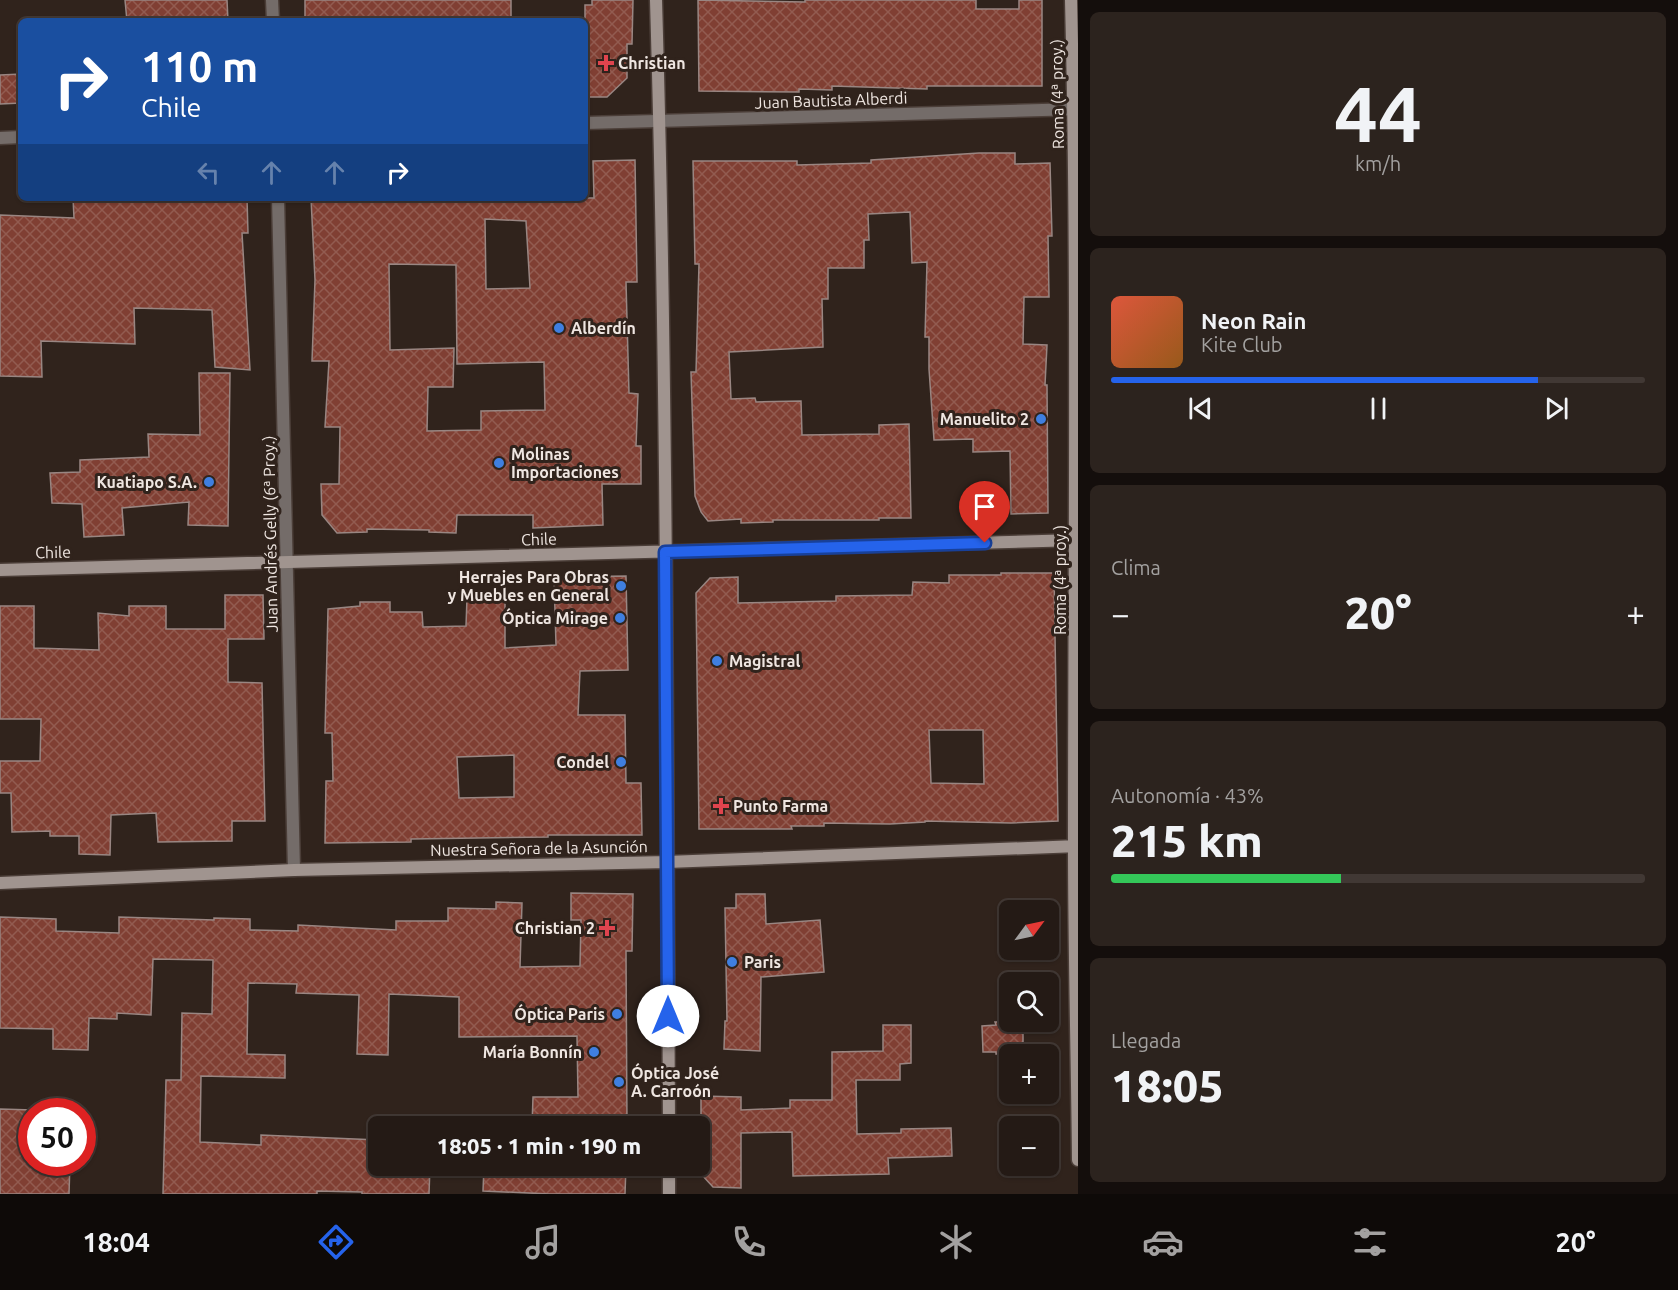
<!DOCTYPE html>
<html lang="es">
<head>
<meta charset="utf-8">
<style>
	:root { --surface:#241a15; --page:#2c231e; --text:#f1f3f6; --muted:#a3a1a0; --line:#413834; --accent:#2563eb }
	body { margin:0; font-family:Ubuntu,sans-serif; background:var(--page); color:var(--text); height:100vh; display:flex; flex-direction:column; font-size:22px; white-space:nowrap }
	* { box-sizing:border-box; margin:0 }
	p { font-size:20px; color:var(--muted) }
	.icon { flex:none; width:33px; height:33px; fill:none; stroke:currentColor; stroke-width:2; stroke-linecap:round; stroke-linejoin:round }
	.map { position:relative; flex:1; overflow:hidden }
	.side { display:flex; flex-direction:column; gap:12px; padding:12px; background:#140e0c; width:600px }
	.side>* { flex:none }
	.banner { position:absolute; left:18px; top:18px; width:570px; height:183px; border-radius:9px; box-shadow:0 2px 4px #0004,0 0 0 2px var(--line); background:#1a4fa0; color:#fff; overflow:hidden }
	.needle { width:39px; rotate:57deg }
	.controls { position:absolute; left:999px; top:900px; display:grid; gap:12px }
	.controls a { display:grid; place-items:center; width:60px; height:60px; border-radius:9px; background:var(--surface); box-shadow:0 2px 4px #0004,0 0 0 2px var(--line); font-size:30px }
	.speed { position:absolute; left:18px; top:1098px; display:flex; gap:12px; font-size:30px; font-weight:700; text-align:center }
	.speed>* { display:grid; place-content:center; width:78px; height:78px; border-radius:50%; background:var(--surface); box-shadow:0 2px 4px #0004,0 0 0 2px var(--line); line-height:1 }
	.speed .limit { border:9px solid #d22; background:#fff; color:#111 }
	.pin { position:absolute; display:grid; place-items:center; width:51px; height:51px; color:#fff; margin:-62px -26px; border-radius:50% 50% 50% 0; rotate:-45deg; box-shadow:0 0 6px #0007 }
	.pin .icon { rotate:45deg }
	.me { position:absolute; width:66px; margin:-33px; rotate:0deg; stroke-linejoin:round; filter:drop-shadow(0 0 4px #0008) }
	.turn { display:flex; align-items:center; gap:21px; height:126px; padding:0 24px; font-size:27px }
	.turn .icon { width:78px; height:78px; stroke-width:2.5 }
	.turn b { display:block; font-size:42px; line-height:51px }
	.lanes { display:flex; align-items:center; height:57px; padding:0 24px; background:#0003; justify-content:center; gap:30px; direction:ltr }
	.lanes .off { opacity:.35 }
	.big { font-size:45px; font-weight:800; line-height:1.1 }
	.side .tile { flex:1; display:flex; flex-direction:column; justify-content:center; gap:9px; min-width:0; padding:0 21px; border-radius:9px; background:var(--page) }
	.side .dial { align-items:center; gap:0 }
	.dial b { font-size:78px; line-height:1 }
	.song { display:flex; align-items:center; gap:18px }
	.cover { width:72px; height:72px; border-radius:9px; background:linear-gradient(135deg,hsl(10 70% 55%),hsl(30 70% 35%)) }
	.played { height:6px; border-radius:3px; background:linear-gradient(90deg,var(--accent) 80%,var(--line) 80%) }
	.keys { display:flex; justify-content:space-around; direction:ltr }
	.heat { display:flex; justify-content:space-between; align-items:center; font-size:33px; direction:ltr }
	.charge { height:9px; border-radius:4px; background:linear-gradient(90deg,#34c759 43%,var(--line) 0) }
	.trip { position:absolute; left:368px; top:1116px; width:342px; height:60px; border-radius:9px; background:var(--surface); box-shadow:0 2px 4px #0004,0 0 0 2px var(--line); font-weight:800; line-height:60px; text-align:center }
	.tabs { display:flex; height:96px; justify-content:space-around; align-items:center; background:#0e0a08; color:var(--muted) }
	.tabs .icon { width:42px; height:42px }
	.tabs .current { color:var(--accent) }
	.tabs b { font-size:27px; color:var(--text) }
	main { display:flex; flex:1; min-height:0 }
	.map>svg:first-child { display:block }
	.building { fill:url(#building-cross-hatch); stroke:#998682; stroke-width:1.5; fill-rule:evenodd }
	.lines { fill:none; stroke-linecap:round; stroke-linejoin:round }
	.street-casing { stroke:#4b3e38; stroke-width:15 }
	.secondary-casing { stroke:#4b3e38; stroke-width:15 }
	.street { stroke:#746c69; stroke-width:12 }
	.secondary { stroke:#a0948f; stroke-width:12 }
	.route-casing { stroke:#184099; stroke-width:15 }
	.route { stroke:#2563eb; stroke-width:10 }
	.health-dot { fill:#e0444e; stroke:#30231c; stroke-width:2 }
	.shop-dot { fill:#3f7fe0; stroke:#30231c; stroke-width:2 }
	.labels { text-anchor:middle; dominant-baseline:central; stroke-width:6; stroke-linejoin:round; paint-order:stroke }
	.poi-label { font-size:16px; font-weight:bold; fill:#efe6e1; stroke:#30231c; text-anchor:end }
	.street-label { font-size:16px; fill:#efe6e1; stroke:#30231c }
</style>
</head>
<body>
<main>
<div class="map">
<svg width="1078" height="1194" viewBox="0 0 1078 1194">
	<defs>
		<pattern id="building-cross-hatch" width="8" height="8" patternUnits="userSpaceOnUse" patternTransform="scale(1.5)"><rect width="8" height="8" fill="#803f33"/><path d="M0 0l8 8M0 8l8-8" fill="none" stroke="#925b50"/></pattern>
	</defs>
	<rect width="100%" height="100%" fill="#30231c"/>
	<path class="building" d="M125,0H227L228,21H127Z
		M305,0H511V21H305Z
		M592,0H633L632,44H627V78L607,97H585V5H592Z
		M698,0L805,2V0H976V9H1019V0H1042V86H927V89L832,86V90L799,89V92L699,91Z
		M21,74V103L0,104V75Z
		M979,153H1015V164L1050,163L1052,236H1048L1049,297H1024L1023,344L1047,345L1045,385H1047L1048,513L1011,514L1010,451L973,452V439L934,440L929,369V337H925L927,262L912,263L910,212L868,214L869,240H864V268H828V299H822L823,347L729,352L731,399L755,398L756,402L801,401L802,435L879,434V425L909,424L911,518H879V520H773V522L741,523V519L708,521L701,512L695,496L691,372H696L699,264H695L693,161H797V165L871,163V160Z
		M635,160L637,282H626L629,393L638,394L636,446H641V484H602L603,525L533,528V515H457L456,533L429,532V530L367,529V532L337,533L322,515L321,484H339L340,427H325L329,361H312L315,280L311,198H594L593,161ZM485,219L526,221L530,288L486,289ZM389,264L456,265L457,364L544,362L545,410L481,411V430L427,431L428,387H453L454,348L390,350Z
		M73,198H247L248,233H242L250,370L215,367L212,310L134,308L135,344L41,341L42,377L0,376V215L74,218Z
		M199,373H230L228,526L188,525L189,502L122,508L124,535L84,537L82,504L52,503L50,473L80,472V460L149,457L148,434L200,435Z
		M1001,573H1054L1058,821L1011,823L925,821V822L890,824L824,823V826H791L792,829H699L696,593L710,578L738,577V603L836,601V596L912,595L913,582L949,583V575H1001ZM929,730H983L984,784L931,783Z
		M626,576L628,670L580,671L578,715H625L626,783H641L642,835H548V837L411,839V842L325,843L326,781H333L332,733H325L328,609L360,606V602H390V612H422L423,627L466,626L467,598L505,597V648L556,645L554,577ZM514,755V797L459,798L457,757Z
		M225,595H263L264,639H228V682L262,683L265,821H232V841L158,842L156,813L111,815L110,855L79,854V836H50V831L12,832L11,793H0V761H40L41,719H0V606H34V648L99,650L98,613L129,616V606H166V629H225Z
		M571,893L633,894L632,951H626L627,1126H532L533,1097H578L577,1036L459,1037V997L389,994L388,1055L357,1054L359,995L296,993L297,984L248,983L247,1054L285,1055V1078L201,1076L200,1142L261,1145V1135L378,1140V1166H430L429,1194H362V1192L317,1191V1194H163L166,1080H181L182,1013L212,1014L213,960L153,959L151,1015L117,1013V1019L89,1018L88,1050L53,1049V1029L0,1028V917L56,919V931L119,933V917L214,920V918L250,919V930L298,931V925L396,930V921H448V908L496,909V902L522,903L520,967L580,966L581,920H571Z
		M736,894H765L766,924L820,920L824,972L761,977L760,1051L724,1049L725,1021H727L725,908H736Z
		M995,1022H1023V1054H996V1052H983L982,1026L996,1025Z
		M883,1025H911V1063L900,1064V1080H856L857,1134L901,1133V1129L951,1128L952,1156L888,1158L889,1174L793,1176L792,1132L741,1133V1188L713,1187L701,1174V1096L741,1097V1110L790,1108V1100H832V1052L883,1051Z
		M0,1109L32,1110V1162H70L69,1194H0Z
		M484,1166H626L625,1194H550L483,1191Z"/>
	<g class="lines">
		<g class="street-casing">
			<path id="street" d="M272,0L273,21
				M585,123L1078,109
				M0,138L21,137
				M278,198L294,870"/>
		</g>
		<g class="secondary-casing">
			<path id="secondary" d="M656,0C667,375 667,751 669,1126
				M1071,0C1078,282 1074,563 1074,845C1074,950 1077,1055 1078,1160
				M0,570L1078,540
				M0,883L294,870L667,862L1078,846
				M669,1166V1194"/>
		</g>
		<use href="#street" class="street"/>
		<use href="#secondary" class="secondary"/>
	</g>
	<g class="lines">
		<g class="route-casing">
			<path id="route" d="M668,1016L665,552L985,543"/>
		</g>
		<use href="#route" class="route"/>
	</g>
	<g class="health-dot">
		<path d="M603 54h6v6h6v6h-6v6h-6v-6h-6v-6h6z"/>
		<path d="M718 797h6v6h6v6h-6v6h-6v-6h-6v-6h6z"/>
		<path d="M604 919h6v6h6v6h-6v6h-6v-6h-6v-6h6z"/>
	</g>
	<g class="shop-dot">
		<circle cx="559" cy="328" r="6"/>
		<circle cx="1041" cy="419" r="6"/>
		<circle cx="499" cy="463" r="6"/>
		<circle cx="209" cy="482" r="6"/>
		<circle cx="621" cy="586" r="6"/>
		<circle cx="620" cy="618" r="6"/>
		<circle cx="717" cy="661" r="6"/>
		<circle cx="621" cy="762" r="6"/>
		<circle cx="732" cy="962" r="6"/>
		<circle cx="617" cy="1014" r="6"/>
		<circle cx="594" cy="1052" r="6"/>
		<circle cx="619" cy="1082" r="6"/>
	</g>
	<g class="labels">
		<g class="poi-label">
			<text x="618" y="63" text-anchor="start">Christian</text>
			<text x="571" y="328" text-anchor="start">Alberdín</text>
			<text x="1029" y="419">Manuelito 2</text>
			<text x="511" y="454" text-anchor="start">Molinas<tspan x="511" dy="18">Importaciones</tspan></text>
			<text x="197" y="482">Kuatiapo S.A.</text>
			<text x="609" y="577">Herrajes Para Obras<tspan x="609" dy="18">y Muebles en General</tspan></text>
			<text x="608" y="618">Óptica Mirage</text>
			<text x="729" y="661" text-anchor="start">Magistral</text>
			<text x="609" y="762">Condel</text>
			<text x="733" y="806" text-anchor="start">Punto Farma</text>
			<text x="595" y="928">Christian 2</text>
			<text x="744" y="962" text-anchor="start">Paris</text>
			<text x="605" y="1014">Óptica Paris</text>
			<text x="582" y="1052">María Bonnín</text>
			<text x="631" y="1073" text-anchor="start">Óptica José<tspan x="631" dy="18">A. Carroón</tspan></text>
		</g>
		<g class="street-label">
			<text transform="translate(1057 94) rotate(-91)">Roma (4ª proy.)</text>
			<text transform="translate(831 100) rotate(-2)">Juan Bautista Alberdi</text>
			<text transform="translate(270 534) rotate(-91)">Juan Andrés Gelly (6ª Proy.)</text>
			<text transform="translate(539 539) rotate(-2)">Chile</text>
			<text transform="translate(53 552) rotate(-1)">Chile</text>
			<text transform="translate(1060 580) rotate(-90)">Roma (4ª proy.)</text>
			<text transform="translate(539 848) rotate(-1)">Nuestra Señora de la Asunción</text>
		</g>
	</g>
</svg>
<div class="controls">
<a><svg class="needle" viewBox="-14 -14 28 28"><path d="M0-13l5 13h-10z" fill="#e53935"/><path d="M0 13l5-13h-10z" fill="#a3a1a0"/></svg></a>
<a><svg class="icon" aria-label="search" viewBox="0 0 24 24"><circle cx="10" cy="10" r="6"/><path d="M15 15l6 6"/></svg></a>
<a>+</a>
<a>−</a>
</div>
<div class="speed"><div class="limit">50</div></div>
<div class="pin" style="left:985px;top:543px;background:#d93025"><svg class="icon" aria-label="arrive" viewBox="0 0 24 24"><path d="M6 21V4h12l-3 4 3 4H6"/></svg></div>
<svg class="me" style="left:668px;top:1016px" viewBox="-20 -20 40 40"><circle r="19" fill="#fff"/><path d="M0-13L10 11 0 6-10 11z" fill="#2563eb"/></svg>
<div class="trip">18:05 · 1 min · 190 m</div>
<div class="banner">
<div class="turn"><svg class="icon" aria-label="right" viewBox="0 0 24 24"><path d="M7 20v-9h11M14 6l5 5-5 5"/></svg><div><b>110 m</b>Chile</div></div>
<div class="lanes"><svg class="icon off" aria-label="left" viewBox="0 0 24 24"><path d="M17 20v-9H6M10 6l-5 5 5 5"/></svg><svg class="icon off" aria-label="ahead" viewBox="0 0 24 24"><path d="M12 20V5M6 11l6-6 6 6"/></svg><svg class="icon off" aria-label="ahead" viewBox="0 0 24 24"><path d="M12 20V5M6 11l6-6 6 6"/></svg><svg class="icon" aria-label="right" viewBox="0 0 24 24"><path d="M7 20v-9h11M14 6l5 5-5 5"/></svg></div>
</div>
</div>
<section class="side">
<div class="tile dial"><b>44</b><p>km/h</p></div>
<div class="tile">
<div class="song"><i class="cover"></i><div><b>Neon Rain</b><p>Kite Club</p></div></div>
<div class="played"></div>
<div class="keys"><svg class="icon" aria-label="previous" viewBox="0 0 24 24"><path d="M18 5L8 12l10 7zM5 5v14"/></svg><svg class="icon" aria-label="pause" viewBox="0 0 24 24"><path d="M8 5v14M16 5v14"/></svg><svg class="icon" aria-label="next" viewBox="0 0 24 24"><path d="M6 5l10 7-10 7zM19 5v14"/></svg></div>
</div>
<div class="tile"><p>Clima</p>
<div class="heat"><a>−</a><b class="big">20°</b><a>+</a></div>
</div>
<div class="tile"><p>Autonomía · 43%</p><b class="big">215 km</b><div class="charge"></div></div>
<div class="tile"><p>Llegada</p><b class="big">18:05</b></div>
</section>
</main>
<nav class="tabs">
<b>18:04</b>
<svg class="icon current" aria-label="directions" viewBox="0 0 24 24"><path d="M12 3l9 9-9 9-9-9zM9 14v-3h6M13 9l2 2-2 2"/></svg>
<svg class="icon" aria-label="music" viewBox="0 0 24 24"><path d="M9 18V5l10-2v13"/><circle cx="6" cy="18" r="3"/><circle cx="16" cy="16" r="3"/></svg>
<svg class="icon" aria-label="phone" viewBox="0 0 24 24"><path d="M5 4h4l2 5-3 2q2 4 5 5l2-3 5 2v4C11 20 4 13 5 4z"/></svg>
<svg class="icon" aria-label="climate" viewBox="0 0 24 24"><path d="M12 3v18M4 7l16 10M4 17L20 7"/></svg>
<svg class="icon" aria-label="car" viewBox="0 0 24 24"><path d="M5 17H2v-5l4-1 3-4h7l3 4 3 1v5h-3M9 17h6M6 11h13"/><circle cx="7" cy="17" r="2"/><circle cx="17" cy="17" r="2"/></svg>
<svg class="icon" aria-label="filters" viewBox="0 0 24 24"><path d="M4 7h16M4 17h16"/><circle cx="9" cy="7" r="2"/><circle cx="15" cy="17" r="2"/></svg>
<b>20°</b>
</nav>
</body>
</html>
